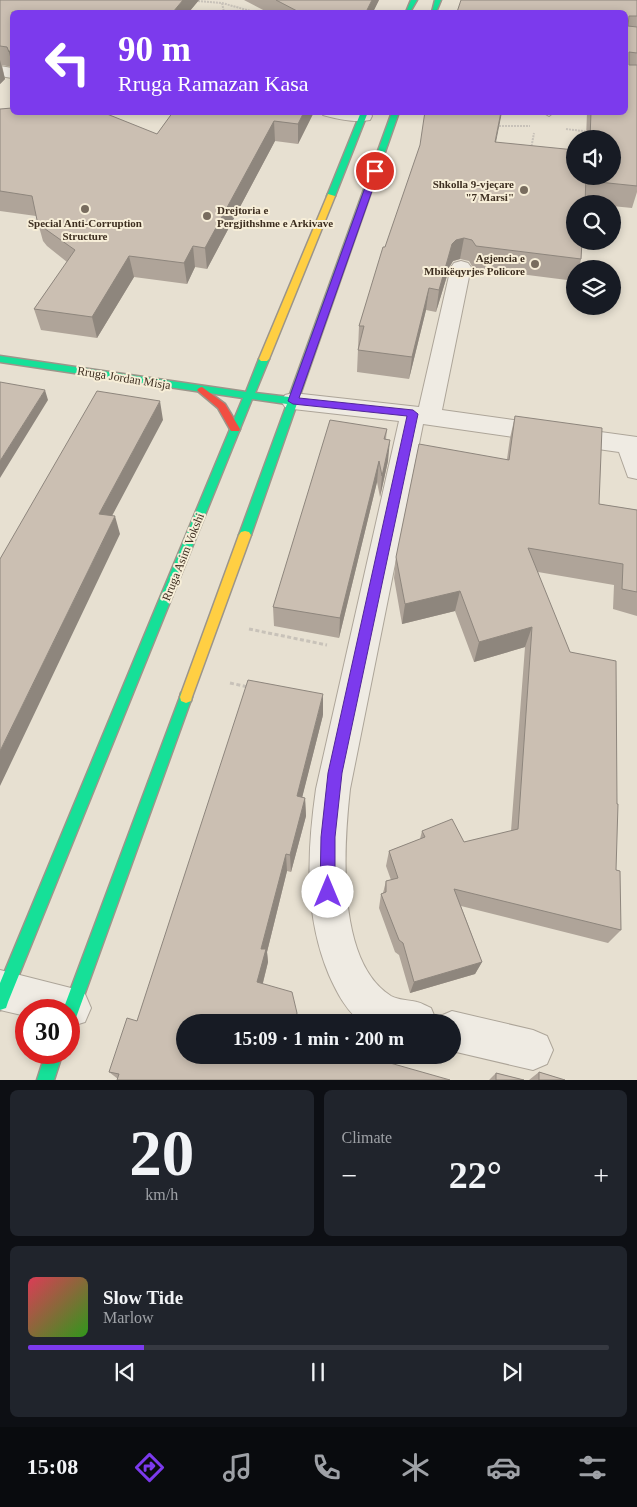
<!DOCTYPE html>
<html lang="en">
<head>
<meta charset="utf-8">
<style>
	:root { --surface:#171b24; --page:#20242c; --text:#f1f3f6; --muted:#9ea1a6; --line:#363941; --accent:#7c3aed }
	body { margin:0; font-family:"Times New Roman",serif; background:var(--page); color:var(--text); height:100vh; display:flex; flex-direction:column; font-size:19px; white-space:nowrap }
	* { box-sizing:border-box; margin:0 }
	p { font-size:16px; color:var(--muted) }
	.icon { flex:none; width:28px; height:28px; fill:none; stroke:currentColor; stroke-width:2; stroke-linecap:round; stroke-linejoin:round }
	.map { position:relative; height:1080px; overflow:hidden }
	.details { display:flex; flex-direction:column; gap:10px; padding:10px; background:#0d0f14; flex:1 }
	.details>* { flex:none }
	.top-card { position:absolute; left:10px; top:10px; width:618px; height:105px; border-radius:8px; box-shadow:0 2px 8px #0003; background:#7c3aed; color:#fff; overflow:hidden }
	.controls { position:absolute; left:566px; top:130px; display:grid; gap:10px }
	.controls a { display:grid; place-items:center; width:55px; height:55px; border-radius:50%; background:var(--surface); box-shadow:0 2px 8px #0003; font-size:25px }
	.speed { position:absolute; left:15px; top:999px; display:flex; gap:10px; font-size:25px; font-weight:700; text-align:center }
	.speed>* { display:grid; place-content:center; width:65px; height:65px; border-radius:50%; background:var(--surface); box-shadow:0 2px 8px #0003; line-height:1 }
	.speed .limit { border:8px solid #d22; background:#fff; color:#111 }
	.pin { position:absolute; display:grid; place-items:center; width:42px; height:42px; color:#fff; margin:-21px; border:2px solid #fff; border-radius:50%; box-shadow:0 1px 5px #0007 }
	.me { position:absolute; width:55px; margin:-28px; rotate:0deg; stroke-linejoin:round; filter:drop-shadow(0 0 4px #0008) }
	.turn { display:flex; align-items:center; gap:18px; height:105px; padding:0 25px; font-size:22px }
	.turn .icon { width:65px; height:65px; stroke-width:2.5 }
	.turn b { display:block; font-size:35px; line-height:42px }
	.big { font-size:38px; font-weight:700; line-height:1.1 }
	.details .tile { flex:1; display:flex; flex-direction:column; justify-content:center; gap:8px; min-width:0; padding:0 18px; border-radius:8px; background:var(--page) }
	.details .dial { align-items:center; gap:0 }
	.dial b { font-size:65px; line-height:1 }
	.song { display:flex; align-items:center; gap:15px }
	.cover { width:60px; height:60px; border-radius:8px; background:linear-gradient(135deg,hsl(350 70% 55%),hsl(110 70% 35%)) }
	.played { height:5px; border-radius:2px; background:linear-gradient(90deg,var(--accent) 20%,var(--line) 20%) }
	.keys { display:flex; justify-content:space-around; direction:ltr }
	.heat { display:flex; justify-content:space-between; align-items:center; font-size:28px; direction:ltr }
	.details .tiles { flex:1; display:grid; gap:10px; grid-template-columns:1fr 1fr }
	.tile:last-child { grid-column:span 2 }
	.trip { position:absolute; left:176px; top:1014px; width:285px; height:50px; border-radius:25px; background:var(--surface); box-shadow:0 2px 8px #0003; font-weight:700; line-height:50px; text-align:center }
	.tab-bar { display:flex; height:80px; justify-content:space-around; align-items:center; background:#090b0e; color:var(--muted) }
	.tab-bar .icon { width:35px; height:35px }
	.tab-bar .current { color:var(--accent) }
	.tab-bar b { font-size:22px; color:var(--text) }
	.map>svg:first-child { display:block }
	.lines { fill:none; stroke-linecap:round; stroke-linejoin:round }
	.lane-casing { stroke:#ada599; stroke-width:2 }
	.street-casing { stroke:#ada599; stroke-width:2 }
	.fast-casing { stroke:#9c958a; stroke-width:3 }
	.slow-casing { stroke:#9c958a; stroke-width:3 }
	.jam-casing { stroke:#9c958a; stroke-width:3 }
	.path-far1 { stroke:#c8c2b9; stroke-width:2; stroke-dasharray:2 1; stroke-linecap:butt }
	.path { stroke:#c8c2b9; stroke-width:3; stroke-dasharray:4 2.5; stroke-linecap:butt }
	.lane { fill:#efebe3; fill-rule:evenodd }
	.street { fill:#efebe3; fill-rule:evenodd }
	.fast { fill:#16e098; fill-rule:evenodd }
	.slow { fill:#ffcf43; fill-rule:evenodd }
	.jam { fill:#f24e42; fill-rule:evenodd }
	.wall { fill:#afa499 }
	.shaded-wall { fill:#8e867d }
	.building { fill:#cbbfb2; stroke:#8e867d }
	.route { fill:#7c3aed; stroke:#51269a }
	.poi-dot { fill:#786c5e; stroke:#f7eed8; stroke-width:2 }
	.labels { text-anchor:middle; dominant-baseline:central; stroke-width:4; stroke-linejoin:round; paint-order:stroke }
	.far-poi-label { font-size:11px; font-weight:bold; fill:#3d2e20; stroke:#f7eed8; text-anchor:end }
	.street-label { font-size:12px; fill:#3d2e20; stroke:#f7eed8 }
</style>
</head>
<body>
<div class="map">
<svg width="637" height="1080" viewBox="0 0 637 1080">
	<rect width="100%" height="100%" fill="#e7e0d1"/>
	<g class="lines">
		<g class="lane-casing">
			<path id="lane" d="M554,112L549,116L544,113V112Z"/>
		</g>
		<g class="street-casing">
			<path id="street" d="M0,66L12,68V78L0,76Z
				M321,112H370L372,116L370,120C356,123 337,119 323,115Z
				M461,261L468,263L471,267L442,410L637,437V479L628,477L619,452L423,424L350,789C344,844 335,961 391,996C398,1000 409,1000 417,1002C422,1003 426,1006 431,1008L436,1020L438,1017L452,1011L533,1030L547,1036L553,1050L547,1064L533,1070L452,1051V1022H361C346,1010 337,993 329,975C304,915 307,852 316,789L399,421L293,409L285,407L281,401L285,395L293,393L419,407L451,267L454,263Z
				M0,970L71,988L85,994L91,1008L85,1022L69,1027V1010H26V1016L0,1010Z"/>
		</g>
		<g class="fast-casing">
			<path id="fast" d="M411,0H417L410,12H406Z
				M435,0H441L436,12H432Z
				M361,112H368L335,196L328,198L327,196Z
				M392,112H399L251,535L249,538H241L239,535L287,404L252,399L8,1002L6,1008L0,1010V983L243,398L0,362V356L246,392L259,359L264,356L269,359L255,393L289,397Z
				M186,691L191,693L192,697L77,1015L75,1021L69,1023V1010H63L180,697L181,693Z
				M46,1052H63L54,1080H37Z"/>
		</g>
		<g class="slow-casing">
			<path id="slow" d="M328,194L335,196L269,359L267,361H261L259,359Z
				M245,531L249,532L251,535L192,697L191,701L186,703L181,701L180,697L239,535L241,532Z"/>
		</g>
		<g class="jam-casing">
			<path id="jam" d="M202,387L225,404L240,429L239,431H231L218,408L199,392L197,390L199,388Z"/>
		</g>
		<path class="path-far1" d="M198,1L222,3L254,12
			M222,3L224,12
			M496,126H530
			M566,129L590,132
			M531,149L534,133"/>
		<path class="path" d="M249,629L327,645
			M230,683L248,687"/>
		<use href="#lane" class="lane"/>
		<use href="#street" class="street"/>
		<use href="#fast" class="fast"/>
		<use href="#slow" class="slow"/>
		<use href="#jam" class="jam"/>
	</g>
	<path class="wall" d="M0,0H199L189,12H12V67L2,65L5,79L0,84Z
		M244,0H379L373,12H267Z
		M637,0V192L632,208L612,206V204H596L585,202L581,259L579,269H575V281L473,268L469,261L460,259L453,261L450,266L436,312L426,310L409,379L357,372L359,326L385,247L496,142L575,176H612V139H586L587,112H625V12Z
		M0,109L157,134L173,112H314L298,144L275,141L207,269L195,267L187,284L134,277L97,338L41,330L34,309L67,262L47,246L43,241L36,216L0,211Z
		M515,416L599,504L637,510V616L613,609L614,585L538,572L616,870L621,930L608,943L461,906L482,962L475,974L410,993L399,955L395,952L379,908L381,894L383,893L386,881L391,880L386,866L389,851L420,839L422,831L464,842L511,831L525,647L474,662L455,611L402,624L394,578L396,557L507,459L510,438Z
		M387,429L386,439L388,461L380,497L377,482L339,638L274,626L273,607Z
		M323,715L302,797L305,798L306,816L291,872L287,871L267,952L268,962L263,983L185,1022L118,1079L109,1072L137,1021Z
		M539,1072L565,1080H529Z
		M496,1073L524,1080H489Z"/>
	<path class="shaded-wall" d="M183,0H199L189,12H173Z
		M372,0H379L373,12H366Z
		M12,48V65L9,52Z
		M0,60L5,79L0,84Z
		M304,112H314L298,144V124Z
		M501,112H502L492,162L495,142Z
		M274,121L275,141L207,269L205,248Z
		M464,238L460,259L453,261L450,266L436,312L439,290L452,244L456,240Z
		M193,246L195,267L187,284L184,263Z
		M129,256L134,277L97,338L92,317Z
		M429,288L426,310L409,379L412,357Z
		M45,390L48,400L0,478V461Z
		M160,401L163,420L104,531L99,514Z
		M390,440L388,461L380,497L382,476Z
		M379,461L377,482L339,638L340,618Z
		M115,516L120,534L0,786V751Z
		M460,591L455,611L402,624L405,604Z
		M532,627L525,647L474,662L479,642Z
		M323,694V715L298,814L297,796Z
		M305,798L306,816L291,872L290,855Z
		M286,854L287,871L267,952L268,962L260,994L257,982L261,949Z
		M482,962L475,974L410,993L414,982Z
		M297,1013L298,1022H295Z"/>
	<path class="building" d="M0,0H183L173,12H12V48L9,52L7,47L0,46Z
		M276,0H372L366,12H299Z
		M461,0H637V16H629L628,26L637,27V53L629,52V65H637V186L589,181V176H612V139H590L591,112H625V12H457Z
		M12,108V112H102L157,134L173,112H304L298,124L274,121L205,248L193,246L184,263L129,256L92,317L34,309L75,250L41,226L37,220L32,196L0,191V109Z
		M425,112H501L495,142L575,150V176H586L585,204H575V241H582L581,259L476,246L472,240L464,238L456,240L452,244L439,290L429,288L412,357L358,350L364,326H359L383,247H385L420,145L424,118Z
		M0,382L45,390L0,461Z
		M97,391L160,401L99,514L115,516L0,751V559Z
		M515,416L602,428L599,504L637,510V592L622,589L623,564L528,548L570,652L616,661L617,804H618L616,870L620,871L621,930L454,889L482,962L414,982L403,943L399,940L381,894L386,892V881L398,878L389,851L425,837L422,831L452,819L464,842L518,829L532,627L479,642L460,591L405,604L396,557L419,444L509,460Z
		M330,420L387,429L384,439L390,440L382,476L379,461L340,618L273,607Z
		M248,680L323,694L297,796L305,798L290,855L286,854L261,949H266L257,982L292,992L297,1013L295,1022H185V1055H362L450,1080H117L119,1074L109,1072L127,1018L137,1021Z
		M539,1072L565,1080H539Z
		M496,1073L524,1080H496Z"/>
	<path class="route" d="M375,168L379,171L299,398L413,410L418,414L342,773L335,837V892L333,897L328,900L322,897L320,892L321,837L328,773L407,416L293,404L288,401L371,171Z"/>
	<g class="poi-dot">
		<circle cx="524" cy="190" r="5"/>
		<circle cx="85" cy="209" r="5"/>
		<circle cx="207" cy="216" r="5"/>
		<circle cx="535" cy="264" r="5"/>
	</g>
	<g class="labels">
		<g class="far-poi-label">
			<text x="514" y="184">Shkolla 9-vjeçare<tspan x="514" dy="13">"7 Marsi"</tspan></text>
			<text x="217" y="210" text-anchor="start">Drejtoria e<tspan x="217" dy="13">Pergjithshme e Arkivave</tspan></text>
			<text x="85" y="223" text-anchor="middle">Special Anti-Corruption<tspan x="85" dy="13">Structure</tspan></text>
			<text x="525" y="258">Agjencia e<tspan x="525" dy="13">Mbikëqyrjes Policore</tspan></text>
		</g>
		<g class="street-label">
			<text transform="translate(124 378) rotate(9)">Rruga Jordan Misja</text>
			<text transform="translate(183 557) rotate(-68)">Rruga Asim Vokshi</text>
		</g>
	</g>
</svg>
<div class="controls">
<a><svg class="icon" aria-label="sound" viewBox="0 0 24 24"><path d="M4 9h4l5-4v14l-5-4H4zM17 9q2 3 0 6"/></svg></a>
<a><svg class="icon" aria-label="search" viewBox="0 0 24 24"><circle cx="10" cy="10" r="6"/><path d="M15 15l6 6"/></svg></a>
<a><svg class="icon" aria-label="layers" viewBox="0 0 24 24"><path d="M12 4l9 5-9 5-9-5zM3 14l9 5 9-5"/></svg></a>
</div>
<div class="speed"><div class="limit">30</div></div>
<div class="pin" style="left:375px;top:171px;background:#d93025"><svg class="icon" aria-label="arrive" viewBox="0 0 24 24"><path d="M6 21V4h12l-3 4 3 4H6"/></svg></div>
<svg class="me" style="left:328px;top:892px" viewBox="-20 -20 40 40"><circle r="19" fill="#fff"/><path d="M0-13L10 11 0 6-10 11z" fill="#7c3aed"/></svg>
<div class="trip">15:09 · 1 min · 200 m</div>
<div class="top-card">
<div class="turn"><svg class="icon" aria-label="left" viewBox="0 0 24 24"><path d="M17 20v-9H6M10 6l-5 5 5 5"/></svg><div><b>90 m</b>Rruga Ramazan Kasa</div></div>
</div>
</div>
<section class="details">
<div class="tiles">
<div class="tile dial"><b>20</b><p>km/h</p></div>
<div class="tile"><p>Climate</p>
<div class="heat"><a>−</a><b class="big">22°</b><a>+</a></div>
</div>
<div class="tile">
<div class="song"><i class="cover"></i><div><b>Slow Tide</b><p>Marlow</p></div></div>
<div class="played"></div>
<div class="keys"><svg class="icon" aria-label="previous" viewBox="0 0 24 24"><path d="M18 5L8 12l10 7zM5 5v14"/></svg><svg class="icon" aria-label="pause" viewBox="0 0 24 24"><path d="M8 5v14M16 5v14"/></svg><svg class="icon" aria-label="next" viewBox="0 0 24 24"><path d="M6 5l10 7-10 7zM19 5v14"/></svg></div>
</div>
</div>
</section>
<nav class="tab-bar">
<b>15:08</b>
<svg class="icon current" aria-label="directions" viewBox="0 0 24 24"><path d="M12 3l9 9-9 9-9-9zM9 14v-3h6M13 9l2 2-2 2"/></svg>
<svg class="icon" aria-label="music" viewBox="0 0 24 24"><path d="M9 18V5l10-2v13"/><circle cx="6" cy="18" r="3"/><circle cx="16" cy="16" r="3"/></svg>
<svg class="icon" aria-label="phone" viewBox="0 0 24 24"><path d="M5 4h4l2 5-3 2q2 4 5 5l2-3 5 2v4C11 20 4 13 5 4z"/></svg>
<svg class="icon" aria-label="climate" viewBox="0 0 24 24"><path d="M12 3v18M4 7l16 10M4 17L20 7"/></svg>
<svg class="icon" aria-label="car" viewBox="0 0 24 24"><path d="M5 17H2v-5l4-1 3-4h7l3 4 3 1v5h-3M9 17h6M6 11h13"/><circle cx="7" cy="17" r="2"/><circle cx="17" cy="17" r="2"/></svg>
<svg class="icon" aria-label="filters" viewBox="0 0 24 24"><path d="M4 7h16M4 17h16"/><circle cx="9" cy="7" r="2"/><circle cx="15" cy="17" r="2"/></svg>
</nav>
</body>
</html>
